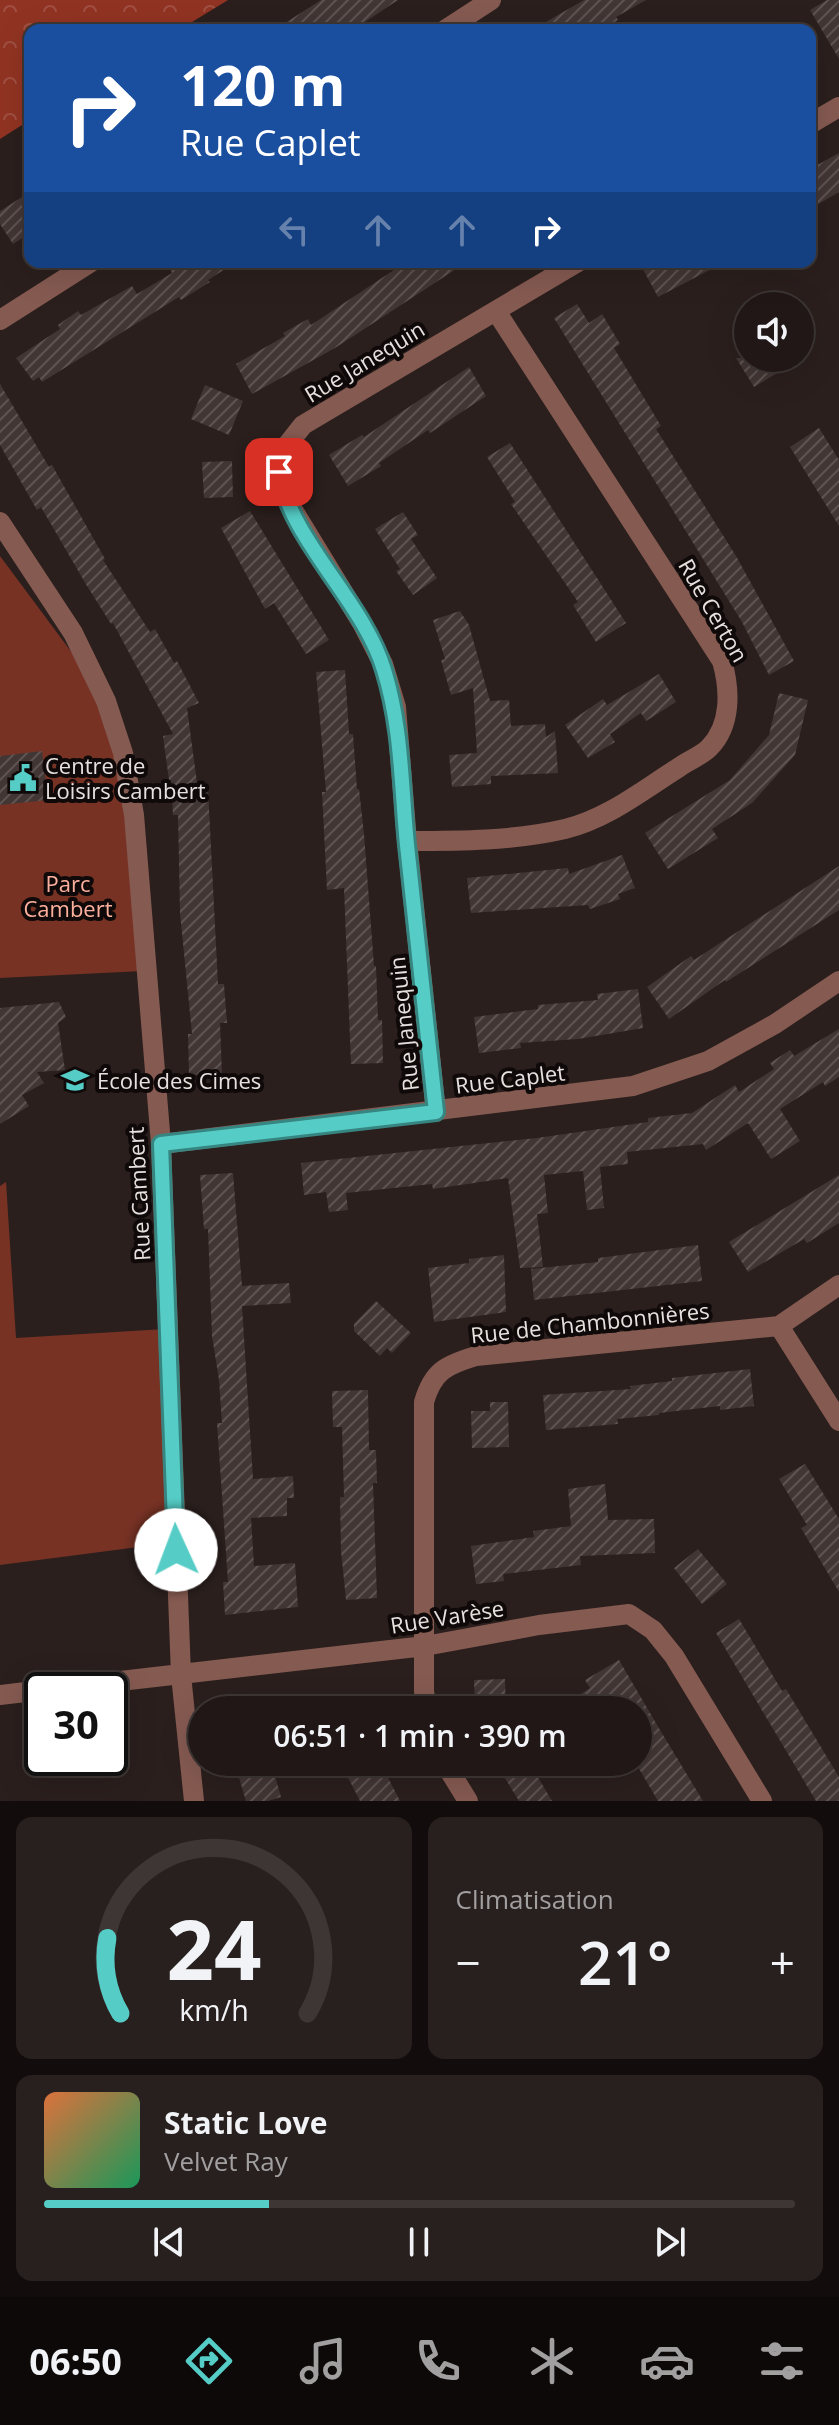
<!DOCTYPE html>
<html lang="fr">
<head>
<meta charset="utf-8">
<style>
	:root { --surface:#201716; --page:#28201f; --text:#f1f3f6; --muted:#a29fa1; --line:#3d3635; --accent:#55cdc6 }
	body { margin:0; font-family:"Open Sans",sans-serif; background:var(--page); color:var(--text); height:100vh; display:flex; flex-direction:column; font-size:30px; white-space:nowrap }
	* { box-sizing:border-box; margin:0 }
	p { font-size:26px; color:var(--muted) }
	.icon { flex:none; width:44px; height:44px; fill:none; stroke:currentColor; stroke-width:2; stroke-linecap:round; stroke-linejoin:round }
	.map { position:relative; height:1801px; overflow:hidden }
	.side { display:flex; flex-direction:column; gap:16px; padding:16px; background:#120d0c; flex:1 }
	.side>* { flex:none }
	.banner { position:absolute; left:24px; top:24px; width:792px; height:244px; border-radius:16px; box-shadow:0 8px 32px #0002,0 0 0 2px var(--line); background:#1a4fa0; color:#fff; overflow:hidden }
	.tools { position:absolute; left:734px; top:292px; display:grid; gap:16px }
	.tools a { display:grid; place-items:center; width:80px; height:80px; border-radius:50%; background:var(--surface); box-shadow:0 8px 32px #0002,0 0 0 2px var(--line); font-size:40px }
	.speed { position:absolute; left:24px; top:1672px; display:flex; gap:16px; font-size:40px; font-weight:700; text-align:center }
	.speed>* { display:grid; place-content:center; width:104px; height:104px; border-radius:50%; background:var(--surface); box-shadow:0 8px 32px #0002,0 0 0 2px var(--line); line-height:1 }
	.speed .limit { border:4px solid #111; border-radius:12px; background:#fff; color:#111 }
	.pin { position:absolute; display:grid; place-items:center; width:68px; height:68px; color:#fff; margin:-34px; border-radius:16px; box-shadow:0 4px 12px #0006 }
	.me { position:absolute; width:88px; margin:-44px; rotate:358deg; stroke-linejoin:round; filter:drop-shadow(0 0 6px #0008) }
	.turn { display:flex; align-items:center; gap:28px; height:168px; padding:0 24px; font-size:36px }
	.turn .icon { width:104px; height:104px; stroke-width:2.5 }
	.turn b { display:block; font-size:56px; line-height:68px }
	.lanes { display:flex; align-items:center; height:76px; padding:0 24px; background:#0003; justify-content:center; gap:40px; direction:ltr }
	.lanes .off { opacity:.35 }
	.big { font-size:60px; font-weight:600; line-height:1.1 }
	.side .tile { flex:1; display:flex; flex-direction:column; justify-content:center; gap:12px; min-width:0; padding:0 28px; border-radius:16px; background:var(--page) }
	.side .dial { align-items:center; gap:0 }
	.dial svg { height:208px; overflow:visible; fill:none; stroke:var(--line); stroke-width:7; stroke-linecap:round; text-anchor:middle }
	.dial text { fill:var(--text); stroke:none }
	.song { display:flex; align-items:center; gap:24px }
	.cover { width:96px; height:96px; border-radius:12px; background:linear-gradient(135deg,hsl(20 70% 55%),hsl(150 70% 35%)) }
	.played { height:8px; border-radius:4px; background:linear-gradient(90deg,var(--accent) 30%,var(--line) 30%) }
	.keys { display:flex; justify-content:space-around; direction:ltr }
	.heat { display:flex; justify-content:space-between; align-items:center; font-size:44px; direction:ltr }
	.side .tiles { flex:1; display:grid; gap:16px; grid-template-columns:1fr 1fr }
	.tile:last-child { grid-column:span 2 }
	.trip { position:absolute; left:188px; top:1696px; width:464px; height:80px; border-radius:40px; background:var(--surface); box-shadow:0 8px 32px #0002,0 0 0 2px var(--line); font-weight:600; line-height:80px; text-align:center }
	.dock { display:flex; height:128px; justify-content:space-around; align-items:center; background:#0d0909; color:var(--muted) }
	.dock .icon { width:56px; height:56px }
	.dock .selected { color:var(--accent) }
	.dock b { font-size:36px; color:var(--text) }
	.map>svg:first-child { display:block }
	.green { fill:#773224 }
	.forest { fill:url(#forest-crowns) }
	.building { fill:url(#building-hatch) }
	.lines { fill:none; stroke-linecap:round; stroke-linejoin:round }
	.street { stroke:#855a51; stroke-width:20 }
	.route-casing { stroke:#378581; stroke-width:20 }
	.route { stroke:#55cdc6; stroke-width:14 }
	.labels { text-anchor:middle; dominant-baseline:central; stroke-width:8; stroke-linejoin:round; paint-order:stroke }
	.street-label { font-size:22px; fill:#e7e0de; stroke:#0f0a09 }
	.poi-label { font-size:22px; fill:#e7e0de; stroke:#0f0a09; text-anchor:start }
	.park-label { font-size:22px; fill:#feb09e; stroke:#0f0a09 }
</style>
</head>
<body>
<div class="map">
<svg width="839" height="1801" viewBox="0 0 839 1801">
	<defs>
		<pattern id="forest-crowns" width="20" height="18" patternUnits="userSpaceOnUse" patternTransform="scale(2)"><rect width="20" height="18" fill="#913322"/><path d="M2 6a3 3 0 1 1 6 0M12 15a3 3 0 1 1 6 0" fill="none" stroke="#a05042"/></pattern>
		<pattern id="building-hatch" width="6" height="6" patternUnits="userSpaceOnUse" patternTransform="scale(2)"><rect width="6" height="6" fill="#423634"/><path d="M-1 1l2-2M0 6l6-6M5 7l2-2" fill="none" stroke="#5d5351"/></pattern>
	</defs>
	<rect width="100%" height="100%" fill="#2a1f1d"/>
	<path class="green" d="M0,556L84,669L116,742L143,971L0,978Z
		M6,1182L16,1338L165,1329L177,1542L0,1565V1186Z"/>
	<path class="forest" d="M0,0H228L179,30H30V120L0,139Z"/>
	<path class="building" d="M321,0H398L353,30H274Z
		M584,0H646L616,17L618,20L601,30H532Z
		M827,0H839V59L810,10Z
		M839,153V192L810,209V169Z
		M30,192V233L13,244L0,224V211Z
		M166,262H236L208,280L210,282L181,300L179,297L42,382L39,377L33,381L16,358L60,329L58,325L78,311L81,315L132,286L137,294L172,273Z
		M406,262H467L335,348L252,394L236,364L285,336L283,333L308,319L311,325Z
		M639,262H725L658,297Z
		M577,304L589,323L602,314L620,344L614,348L661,426L656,429L736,556L794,661L769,675L742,622L554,318Z
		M736,358H774L782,370L754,387Z
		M469,367L486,396L430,433L428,430L379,463L381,466L348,486L329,455L362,435L364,437Z
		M0,384L49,467L52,465L105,559L103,560L150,632L155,629L174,663L177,661L199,703L187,708L198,790L208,789L218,984H224L227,1023H220L222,1074L189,1075L188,1034H192L180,913L178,815H173L171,780H169L163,736L173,734L113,623L111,624L87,586L41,507L37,510L0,445Z
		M205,385L243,401L229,435L191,419Z
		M819,428L839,460V526L790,447Z
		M510,443L626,623L596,642L573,605L578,602L511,504L515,502L487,457Z
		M232,461L233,497L204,498L202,462Z
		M250,511L329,640L306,654L274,603L265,609L221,528Z
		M403,512L418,535L411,539L437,578L413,595L396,571L400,569L375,529Z
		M460,611L469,625L490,701L509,700L511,726L545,724L546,737L555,731L558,773L491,776V784L452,787L449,755L477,753L473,688L451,695L441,660L445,659L433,620Z
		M345,670L349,734H353L357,789H359L364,834L374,966H376L378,1020H382L383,1063L351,1064L344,888L327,890L322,792H326L316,672Z
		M659,674L676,702L646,721L641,713L610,734L615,742L588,758L565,725L603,699L607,705Z
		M779,693L808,700L795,755L752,803L712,829L718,838L668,869L645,833L730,780L769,735Z
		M42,751L48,800L0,805V756Z
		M622,855L635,888L618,894L620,899L590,909L588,905L471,913L467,878L568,868L569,874Z
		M839,866V910L726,982L725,980L669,1019L647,987L691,956L694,960Z
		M638,989L643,1028L578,1039L520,1043L521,1048L479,1053L474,1017L538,1009V1005L598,1000L597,994Z
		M59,1002L66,1017L58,1023L65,1070L37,1072L44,1083L22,1095L29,1106L0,1124V1008Z
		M839,1029V1077L825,1086L823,1082L780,1109L800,1141L771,1159L748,1123L706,1150L703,1144L627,1152L628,1164L600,1167L604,1208L587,1210L583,1171L544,1175L548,1213L537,1214L543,1267L520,1268L508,1178L433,1189L432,1184L346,1193L348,1210L329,1212L326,1192L304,1195L301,1163L537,1138L648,1122V1118L692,1113L735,1085L739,1092L774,1069L770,1063L790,1050L794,1056Z
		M233,1173L242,1286L289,1283L291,1303L242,1306L253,1479L293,1476L294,1498H287V1516L251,1518L254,1566L295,1563L298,1607L225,1615L223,1582H228L217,1423H222L219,1380L212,1336L208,1229H204L200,1175Z
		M839,1175V1223L807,1243L804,1239L748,1272L729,1242Z
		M698,1245L702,1281L534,1300L531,1269L598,1262V1258Z
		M504,1255L506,1312L434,1322L428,1268L469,1263V1259Z
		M376,1301L411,1333L392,1353L387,1348L380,1356L354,1331V1324Z
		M750,1369L754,1406L720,1410V1406L659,1413V1415L617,1419L618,1424L546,1430L543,1395L631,1389L630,1386L672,1381V1378Z
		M368,1390L369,1450H376L377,1483H373L377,1598L346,1600L341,1551L340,1497H344L342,1427H333L332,1391Z
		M490,1402H508L509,1447L472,1448L471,1411H490Z
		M805,1464L839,1519V1592L801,1528L807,1525L779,1479Z
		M605,1484L608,1520L654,1519L655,1553L580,1556L581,1565L503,1574L504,1581L476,1584L471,1546L534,1537L533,1531L571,1526L568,1489Z
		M698,1549L727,1584L702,1604L674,1568Z
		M739,1619L782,1691L786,1689L839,1777V1801H816L716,1633Z
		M619,1660L660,1730L703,1801H658L638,1767V1710H614L608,1700L592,1710H557L590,1688L585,1680Z
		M505,1679L506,1710H475L474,1680Z
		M271,1762L281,1797L268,1801H246L237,1771Z
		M340,1762H380L400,1801H360Z
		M495,1762H529L552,1801H519Z"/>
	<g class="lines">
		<path class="street" d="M445,30L491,0
			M810,124L839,107
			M0,320L91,262
			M0,522L73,633L106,701L123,753L134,815L161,1144L181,1675L194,1801
			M407,841C460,841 513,841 565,829C607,819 643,790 678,768C687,761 701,756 709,748C732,725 730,689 722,661L496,311
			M436,1112L407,841L396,707L383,664L362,623L282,492L279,472L284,449L303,425L578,262
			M161,1144L633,1086L708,1061L775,1024L839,981
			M779,1326L839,1421
			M42,1690L425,1646L539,1625L629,1614L653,1630L674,1656L762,1801
			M0,1695L42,1690
			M427,1710L424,1691V1402C433,1371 446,1365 476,1356L779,1326L839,1285
			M444,1762L468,1801"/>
	</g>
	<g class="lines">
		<g class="route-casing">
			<path id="route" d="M176,1550L161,1144L436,1112C426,1023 416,934 407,845C401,785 402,728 384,670C364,602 290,540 279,472"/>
		</g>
		<use href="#route" class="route"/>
	</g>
	<defs>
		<g id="civic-bare" transform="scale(2.16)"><path d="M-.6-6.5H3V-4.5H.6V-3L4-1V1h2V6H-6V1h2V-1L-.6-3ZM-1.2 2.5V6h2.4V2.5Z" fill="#55cdc6" stroke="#0f0a09" stroke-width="2.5" paint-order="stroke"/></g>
		<g id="school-bare" transform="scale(2.16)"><path d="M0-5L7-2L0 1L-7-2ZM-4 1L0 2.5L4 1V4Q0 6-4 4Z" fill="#55cdc6" stroke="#0f0a09" stroke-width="2.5" paint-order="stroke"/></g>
	</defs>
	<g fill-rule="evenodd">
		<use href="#civic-bare" x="23" y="778"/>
		<use href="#school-bare" x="75" y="1080"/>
	</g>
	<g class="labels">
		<g class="street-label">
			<text transform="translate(364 361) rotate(-31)">Rue Janequin</text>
			<text transform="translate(714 610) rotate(60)">Rue Certon</text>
			<text transform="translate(403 1024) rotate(-96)">Rue Janequin</text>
			<text transform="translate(510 1078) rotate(-7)">Rue Caplet</text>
			<text transform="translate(138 1194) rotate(-93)">Rue Cambert</text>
			<text transform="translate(590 1322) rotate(-6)">Rue de Chambonnières</text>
			<text transform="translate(447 1616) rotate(-9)">Rue Varèse</text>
		</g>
		<g class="poi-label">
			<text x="45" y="765">Centre de<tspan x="45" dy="25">Loisirs Cambert</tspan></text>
			<text x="97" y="1080">École des Cimes</text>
		</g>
		<g class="park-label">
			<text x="68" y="883">Parc<tspan x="68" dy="25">Cambert</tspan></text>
		</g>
	</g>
</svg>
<div class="tools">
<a><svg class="icon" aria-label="sound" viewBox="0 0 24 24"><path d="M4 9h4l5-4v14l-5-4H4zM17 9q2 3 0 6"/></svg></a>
</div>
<div class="speed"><div class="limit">30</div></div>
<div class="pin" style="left:279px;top:472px;background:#d93025"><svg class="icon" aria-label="arrive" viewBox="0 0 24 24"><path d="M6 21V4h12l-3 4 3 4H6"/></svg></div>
<svg class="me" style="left:176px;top:1550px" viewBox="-20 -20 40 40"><circle r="19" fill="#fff"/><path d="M0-13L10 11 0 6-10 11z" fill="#55cdc6"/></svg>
<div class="trip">06:51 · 1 min · 390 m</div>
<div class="banner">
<div class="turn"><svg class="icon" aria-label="right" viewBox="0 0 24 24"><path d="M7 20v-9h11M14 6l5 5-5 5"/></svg><div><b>120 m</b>Rue Caplet</div></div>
<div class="lanes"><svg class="icon off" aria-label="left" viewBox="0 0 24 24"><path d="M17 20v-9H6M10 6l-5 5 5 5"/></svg><svg class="icon off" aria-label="ahead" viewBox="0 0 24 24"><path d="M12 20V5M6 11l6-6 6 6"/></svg><svg class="icon off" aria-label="ahead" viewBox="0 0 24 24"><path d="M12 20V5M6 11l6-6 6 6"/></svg><svg class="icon" aria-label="right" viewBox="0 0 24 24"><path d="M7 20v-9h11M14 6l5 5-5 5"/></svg></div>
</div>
</div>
<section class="side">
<div class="tiles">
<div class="tile dial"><svg viewBox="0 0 100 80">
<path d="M14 69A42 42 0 1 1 86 69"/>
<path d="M14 69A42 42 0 0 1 9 40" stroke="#55cdc6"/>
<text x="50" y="56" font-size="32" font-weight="700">24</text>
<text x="50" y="72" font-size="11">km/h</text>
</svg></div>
<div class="tile"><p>Climatisation</p>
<div class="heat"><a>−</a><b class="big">21°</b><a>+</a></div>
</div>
<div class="tile">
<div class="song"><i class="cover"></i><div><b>Static Love</b><p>Velvet Ray</p></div></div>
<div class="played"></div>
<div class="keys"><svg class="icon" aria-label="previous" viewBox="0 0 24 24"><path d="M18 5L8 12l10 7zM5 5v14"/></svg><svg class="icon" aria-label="pause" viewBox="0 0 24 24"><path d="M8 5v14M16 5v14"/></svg><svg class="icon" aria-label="next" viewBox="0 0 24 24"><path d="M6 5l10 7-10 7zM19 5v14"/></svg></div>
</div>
</div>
</section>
<nav class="dock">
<b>06:50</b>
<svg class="icon selected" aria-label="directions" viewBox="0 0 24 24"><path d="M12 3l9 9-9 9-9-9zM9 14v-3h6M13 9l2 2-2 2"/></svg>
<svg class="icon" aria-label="music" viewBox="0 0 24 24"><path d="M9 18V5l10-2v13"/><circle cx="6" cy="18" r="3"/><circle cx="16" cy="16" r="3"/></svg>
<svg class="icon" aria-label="phone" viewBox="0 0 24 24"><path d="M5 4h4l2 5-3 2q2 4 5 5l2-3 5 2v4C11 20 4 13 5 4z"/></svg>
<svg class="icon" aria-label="climate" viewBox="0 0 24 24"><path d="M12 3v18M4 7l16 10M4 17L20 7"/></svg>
<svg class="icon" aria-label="car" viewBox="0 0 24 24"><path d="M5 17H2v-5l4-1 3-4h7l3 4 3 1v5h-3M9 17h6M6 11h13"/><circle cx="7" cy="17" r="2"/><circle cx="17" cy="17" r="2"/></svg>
<svg class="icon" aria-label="filters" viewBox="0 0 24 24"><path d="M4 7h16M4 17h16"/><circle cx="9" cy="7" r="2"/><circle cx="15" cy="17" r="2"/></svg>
</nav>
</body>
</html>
